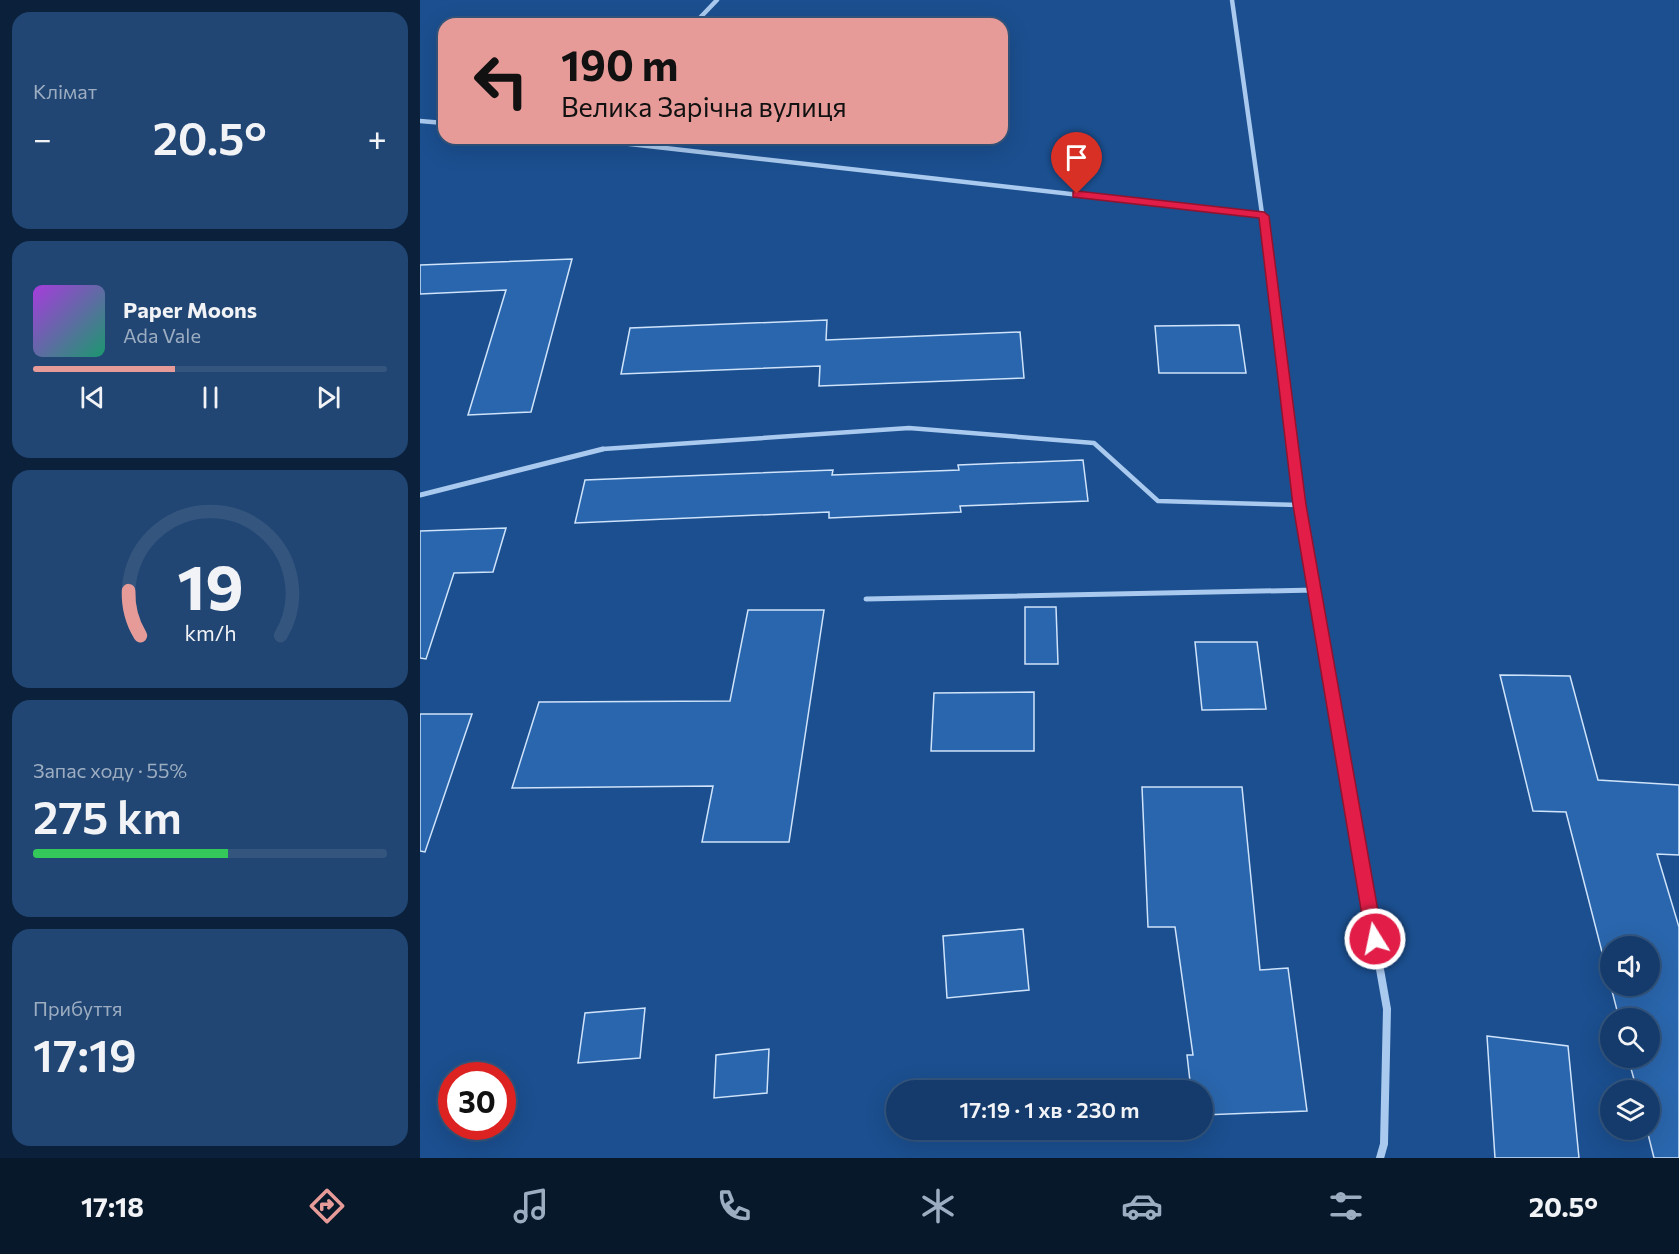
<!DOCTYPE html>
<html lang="uk">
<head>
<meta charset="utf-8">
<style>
	:root { --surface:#143b6b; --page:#214673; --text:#f1f3f6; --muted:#9dadc1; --line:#33557e; --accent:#e69b98 }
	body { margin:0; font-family:Commissioner,sans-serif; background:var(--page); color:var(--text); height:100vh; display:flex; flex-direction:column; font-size:22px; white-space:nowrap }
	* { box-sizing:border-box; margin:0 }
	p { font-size:20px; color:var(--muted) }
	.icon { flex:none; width:33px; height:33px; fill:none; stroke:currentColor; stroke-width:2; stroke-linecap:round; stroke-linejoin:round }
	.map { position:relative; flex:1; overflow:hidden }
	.drawer { display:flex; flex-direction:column; gap:12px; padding:12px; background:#0b203b; width:420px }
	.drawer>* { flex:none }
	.guide { position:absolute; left:18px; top:18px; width:570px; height:126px; border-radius:18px; box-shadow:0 6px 24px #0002,0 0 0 2px var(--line); background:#e69b98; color:#111; overflow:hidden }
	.tools { position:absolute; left:1180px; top:936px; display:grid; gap:12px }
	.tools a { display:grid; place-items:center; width:60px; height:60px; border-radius:50%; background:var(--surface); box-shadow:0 6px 24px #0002,0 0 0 2px var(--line); font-size:30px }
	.speed { position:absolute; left:18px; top:1062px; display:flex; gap:12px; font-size:30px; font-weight:700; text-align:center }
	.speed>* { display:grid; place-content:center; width:78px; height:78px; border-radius:50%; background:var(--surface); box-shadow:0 6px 24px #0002,0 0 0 2px var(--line); line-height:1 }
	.speed .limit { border:9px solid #d22; background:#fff; color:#111 }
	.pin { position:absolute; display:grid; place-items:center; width:51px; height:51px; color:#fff; margin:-62px -26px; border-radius:50% 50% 50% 0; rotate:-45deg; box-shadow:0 0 6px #0007 }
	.pin .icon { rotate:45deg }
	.me { position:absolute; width:66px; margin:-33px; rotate:350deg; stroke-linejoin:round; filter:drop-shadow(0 0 4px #0008) }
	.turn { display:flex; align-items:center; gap:21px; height:126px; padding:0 24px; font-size:27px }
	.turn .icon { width:78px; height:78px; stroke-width:2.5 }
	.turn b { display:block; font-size:42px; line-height:51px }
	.big { font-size:45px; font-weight:600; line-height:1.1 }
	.drawer .tile { flex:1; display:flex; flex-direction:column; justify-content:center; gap:9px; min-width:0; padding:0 21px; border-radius:18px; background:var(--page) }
	.drawer .dial { align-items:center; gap:0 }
	.dial svg { height:156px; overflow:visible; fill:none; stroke:var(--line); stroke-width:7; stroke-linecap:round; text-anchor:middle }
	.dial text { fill:var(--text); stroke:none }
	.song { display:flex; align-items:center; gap:18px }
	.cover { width:72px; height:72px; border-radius:9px; background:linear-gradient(135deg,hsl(280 70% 55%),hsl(160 70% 35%)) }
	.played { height:6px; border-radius:3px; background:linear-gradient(90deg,var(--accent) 40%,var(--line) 40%) }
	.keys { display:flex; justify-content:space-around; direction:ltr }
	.heat { display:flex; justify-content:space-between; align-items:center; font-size:33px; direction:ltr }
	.charge { height:9px; border-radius:4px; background:linear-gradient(90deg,#34c759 55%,var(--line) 0) }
	.trip { position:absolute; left:466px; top:1080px; width:327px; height:60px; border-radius:30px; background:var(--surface); box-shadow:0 6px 24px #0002,0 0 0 2px var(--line); font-weight:600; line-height:60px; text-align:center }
	.tab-bar { display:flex; height:96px; justify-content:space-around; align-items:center; background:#08182b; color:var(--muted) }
	.tab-bar .icon { width:42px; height:42px }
	.tab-bar .current { color:var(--accent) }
	.tab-bar b { font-size:27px; color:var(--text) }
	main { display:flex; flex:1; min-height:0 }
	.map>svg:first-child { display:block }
	.building { fill:#2a66ad; stroke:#cfe3fa; stroke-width:1.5; fill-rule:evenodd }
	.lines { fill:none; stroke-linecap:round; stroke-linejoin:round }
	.service { stroke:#a9c9ee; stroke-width:4.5 }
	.minor-far2 { stroke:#a9c9ee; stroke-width:4.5 }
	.minor-far1 { stroke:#a9c9ee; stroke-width:5 }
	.minor { stroke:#a9c9ee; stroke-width:8 }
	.route { fill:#e11d48; stroke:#92132f; stroke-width:1.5 }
</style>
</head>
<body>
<main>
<section class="drawer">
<div class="tile"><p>Клімат</p>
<div class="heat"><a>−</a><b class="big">20.5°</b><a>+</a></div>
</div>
<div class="tile">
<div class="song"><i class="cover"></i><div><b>Paper Moons</b><p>Ada Vale</p></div></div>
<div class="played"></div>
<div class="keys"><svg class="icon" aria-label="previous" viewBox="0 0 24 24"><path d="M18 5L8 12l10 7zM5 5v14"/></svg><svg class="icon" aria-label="pause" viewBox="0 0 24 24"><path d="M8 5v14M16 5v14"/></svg><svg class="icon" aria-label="next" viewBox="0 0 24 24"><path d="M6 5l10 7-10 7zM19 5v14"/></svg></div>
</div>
<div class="tile dial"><svg viewBox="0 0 100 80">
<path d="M14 69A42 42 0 1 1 86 69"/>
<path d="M14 69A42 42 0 0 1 8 46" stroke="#e69b98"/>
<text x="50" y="56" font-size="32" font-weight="700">19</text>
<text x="50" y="72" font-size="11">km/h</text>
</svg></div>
<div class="tile"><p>Запас ходу · 55%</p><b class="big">275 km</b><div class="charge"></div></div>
<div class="tile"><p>Прибуття</p><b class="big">17:19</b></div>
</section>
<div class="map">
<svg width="1259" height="1158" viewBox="0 0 1259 1158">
	<rect width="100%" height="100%" fill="#1b4f8f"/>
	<path class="building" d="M152,259L111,412L48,415L86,290L0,294V265Z
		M407,320L406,340L600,332L604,378L399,386L400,366L201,374L210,328Z
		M819,325L826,373H739L735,326Z
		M663,460L668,501L540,506L541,512L409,518V512L155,523L165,480L413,470L412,475L539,470L538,465Z
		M86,528L73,572L34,573L6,659L0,658V531Z
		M605,607H636L638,664H605Z
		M328,610H404L369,842H282L293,786L92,788L119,702L310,701Z
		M775,642H837L846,709L782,710Z
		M1080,675L1150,676L1178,780L1259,785V855L1237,854L1259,927V1158H1234L1227,1130H1230V1090H1217L1208,1058H1230V1018H1199L1146,812L1113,811ZM1191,946H1230V986H1191Z
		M614,692V751H511L514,693Z
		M0,714H52L5,852L0,851Z
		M722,787H822L840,970L868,968L887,1111L783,1115V1090H771L767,1055H773L755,927H728Z
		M603,929L609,990L527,998L523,936Z
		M225,1008L220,1058L158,1063L165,1013Z
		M1067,1036L1148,1046L1159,1158H1075Z
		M349,1049L347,1093L294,1098L296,1055Z"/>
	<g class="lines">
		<path class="service" d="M183,449L489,428L674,443L738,501L879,505"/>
		<path class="minor-far2" d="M812,0L853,292
			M274,24L297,0
			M0,121L24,123
			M157,138L844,216"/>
		<path class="minor-far1" d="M853,290L879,505L908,669
			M0,495L183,449
			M446,599L895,590"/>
		<path class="minor" d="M907,668L967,1009L964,1144L960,1158"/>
	</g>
	<path class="route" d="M657,191L844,212L849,216L886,505L963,939L961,945L955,947L949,945L946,939L873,505L839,218L653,197V192Z"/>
</svg>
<div class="tools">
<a><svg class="icon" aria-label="sound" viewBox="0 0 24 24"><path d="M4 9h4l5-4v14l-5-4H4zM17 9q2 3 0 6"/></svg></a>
<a><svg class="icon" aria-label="search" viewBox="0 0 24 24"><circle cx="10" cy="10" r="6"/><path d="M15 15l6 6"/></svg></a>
<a><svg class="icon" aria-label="layers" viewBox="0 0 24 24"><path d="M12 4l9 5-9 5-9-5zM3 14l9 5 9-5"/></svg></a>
</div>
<div class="speed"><div class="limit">30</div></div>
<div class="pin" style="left:657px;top:194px;background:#d93025"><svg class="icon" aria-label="arrive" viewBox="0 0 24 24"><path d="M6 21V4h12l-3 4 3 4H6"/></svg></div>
<svg class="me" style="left:955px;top:939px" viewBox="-20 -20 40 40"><circle r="17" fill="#e11d48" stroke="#fff" stroke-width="3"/><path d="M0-11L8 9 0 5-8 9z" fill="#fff"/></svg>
<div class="trip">17:19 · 1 хв · 230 m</div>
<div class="guide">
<div class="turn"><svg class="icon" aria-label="left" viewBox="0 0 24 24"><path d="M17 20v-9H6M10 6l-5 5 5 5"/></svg><div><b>190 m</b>Велика Зарічна вулиця</div></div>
</div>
</div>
</main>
<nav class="tab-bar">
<b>17:18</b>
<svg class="icon current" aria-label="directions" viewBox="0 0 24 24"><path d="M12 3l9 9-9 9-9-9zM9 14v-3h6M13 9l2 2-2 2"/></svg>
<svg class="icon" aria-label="music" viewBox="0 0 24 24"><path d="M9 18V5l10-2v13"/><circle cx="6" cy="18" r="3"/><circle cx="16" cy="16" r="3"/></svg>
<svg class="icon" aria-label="phone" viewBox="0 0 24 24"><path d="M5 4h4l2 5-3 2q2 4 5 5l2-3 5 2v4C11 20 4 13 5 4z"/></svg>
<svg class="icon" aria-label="climate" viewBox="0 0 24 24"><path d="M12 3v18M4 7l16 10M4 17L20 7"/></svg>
<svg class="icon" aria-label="car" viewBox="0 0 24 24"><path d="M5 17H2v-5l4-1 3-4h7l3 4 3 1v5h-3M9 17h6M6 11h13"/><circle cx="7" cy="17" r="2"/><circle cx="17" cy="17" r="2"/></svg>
<svg class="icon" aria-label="filters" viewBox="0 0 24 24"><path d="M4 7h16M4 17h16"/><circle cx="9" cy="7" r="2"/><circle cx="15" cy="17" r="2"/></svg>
<b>20.5°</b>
</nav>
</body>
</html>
